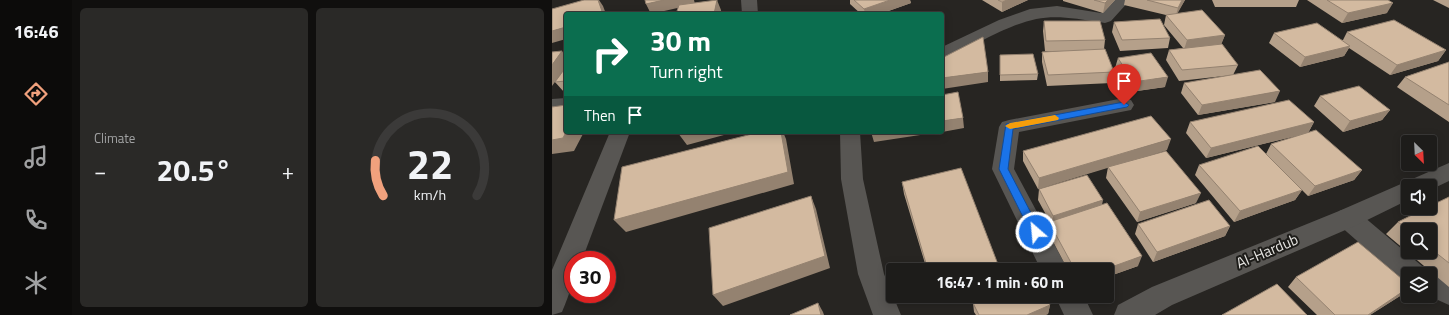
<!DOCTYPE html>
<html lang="en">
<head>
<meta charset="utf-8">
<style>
	:root { --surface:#1d1c1a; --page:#2a2927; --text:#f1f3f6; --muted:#a0a1a2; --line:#3b3a39; --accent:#f1a17d }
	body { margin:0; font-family:"Titillium Web",sans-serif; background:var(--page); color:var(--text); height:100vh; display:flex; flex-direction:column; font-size:15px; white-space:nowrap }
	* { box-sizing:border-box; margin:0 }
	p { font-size:13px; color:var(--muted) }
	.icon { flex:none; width:22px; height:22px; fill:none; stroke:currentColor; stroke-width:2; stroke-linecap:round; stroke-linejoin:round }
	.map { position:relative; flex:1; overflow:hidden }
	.panel { display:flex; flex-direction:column; gap:8px; padding:8px; background:#100f0e; width:480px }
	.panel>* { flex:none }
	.guide { position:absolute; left:12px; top:12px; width:380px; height:122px; border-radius:4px; box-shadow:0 2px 10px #0003,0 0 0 1px var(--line); background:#0b6e4f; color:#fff; overflow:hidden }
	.needle { width:26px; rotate:156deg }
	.controls { position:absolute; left:849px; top:135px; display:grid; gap:8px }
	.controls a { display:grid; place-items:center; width:36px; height:36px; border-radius:4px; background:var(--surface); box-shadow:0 2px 10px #0003,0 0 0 1px var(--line); font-size:20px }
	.speed { position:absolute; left:12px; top:251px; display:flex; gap:8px; font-size:20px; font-weight:700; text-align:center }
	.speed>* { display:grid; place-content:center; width:52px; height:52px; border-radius:50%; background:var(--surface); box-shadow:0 2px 10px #0003,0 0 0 1px var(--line); line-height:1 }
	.speed .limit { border:6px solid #d22; background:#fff; color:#111 }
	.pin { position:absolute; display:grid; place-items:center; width:34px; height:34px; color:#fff; margin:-41px -17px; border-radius:50% 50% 50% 0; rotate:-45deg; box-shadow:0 0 4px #0007 }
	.pin .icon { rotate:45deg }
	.me { position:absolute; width:44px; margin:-22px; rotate:333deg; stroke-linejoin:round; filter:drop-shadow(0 0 3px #0008) }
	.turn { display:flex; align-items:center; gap:14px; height:84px; padding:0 20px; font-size:18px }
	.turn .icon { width:52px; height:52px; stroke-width:2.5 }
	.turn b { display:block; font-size:28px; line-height:34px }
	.then { display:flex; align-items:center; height:38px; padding:0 20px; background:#0003; gap:8px; font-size:15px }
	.big { font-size:30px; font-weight:700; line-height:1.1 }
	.panel .tile { flex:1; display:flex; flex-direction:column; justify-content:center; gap:6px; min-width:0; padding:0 14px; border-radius:6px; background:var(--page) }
	.panel .dial { align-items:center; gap:0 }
	.dial svg { height:104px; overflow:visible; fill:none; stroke:var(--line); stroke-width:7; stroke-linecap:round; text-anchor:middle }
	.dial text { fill:var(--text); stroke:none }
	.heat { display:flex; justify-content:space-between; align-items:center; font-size:22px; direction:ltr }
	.panel .tiles { flex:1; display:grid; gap:8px; grid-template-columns:repeat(2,1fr) }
	.trip { position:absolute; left:334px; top:263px; width:228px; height:40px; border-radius:4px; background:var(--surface); box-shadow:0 2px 10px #0003,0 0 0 1px var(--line); font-weight:700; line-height:40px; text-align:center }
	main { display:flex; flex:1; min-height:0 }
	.dock { display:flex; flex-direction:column; width:72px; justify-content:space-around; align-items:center; background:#0c0b0a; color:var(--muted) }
	.dock .icon { width:28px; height:28px }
	.dock .current { color:var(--accent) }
	.dock b { font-size:18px; color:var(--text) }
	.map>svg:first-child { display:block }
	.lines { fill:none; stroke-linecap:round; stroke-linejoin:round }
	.minor { fill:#585653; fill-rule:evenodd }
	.tertiary { fill:#585653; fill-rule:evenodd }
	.wall { fill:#b5a08a; fill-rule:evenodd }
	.shaded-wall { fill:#948270 }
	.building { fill:#d3baa0; stroke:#948270 }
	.route { fill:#1a73e8; stroke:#114b97 }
	.slow { fill:#f59e0b }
	.labels { text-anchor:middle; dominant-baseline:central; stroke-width:4; stroke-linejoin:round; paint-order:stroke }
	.street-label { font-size:15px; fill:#e6e5e2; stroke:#1d1c19 }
</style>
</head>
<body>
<main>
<nav class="dock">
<b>16:46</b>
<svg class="icon current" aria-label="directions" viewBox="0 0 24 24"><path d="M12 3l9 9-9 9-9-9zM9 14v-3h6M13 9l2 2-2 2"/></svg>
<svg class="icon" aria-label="music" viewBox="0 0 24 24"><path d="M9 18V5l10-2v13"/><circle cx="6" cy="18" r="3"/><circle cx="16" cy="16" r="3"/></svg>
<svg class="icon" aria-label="phone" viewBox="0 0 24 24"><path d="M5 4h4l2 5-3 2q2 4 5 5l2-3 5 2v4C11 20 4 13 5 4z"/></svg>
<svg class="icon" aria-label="climate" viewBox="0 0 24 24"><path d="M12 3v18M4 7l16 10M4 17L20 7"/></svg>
</nav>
<section class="panel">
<div class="tiles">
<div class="tile"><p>Climate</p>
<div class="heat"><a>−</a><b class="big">20.5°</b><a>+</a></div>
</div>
<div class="tile dial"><svg viewBox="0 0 100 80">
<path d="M14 69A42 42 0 1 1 86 69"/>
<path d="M14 69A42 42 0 0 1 8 42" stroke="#f1a17d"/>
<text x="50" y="56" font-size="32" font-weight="700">22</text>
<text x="50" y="72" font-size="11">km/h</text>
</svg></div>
</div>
</section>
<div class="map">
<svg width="897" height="315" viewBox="0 0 897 315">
	<rect width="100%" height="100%" fill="#272522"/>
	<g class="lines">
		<path class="minor" d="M189,0H205L206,14H190Z
			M561,0H578L559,21L553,23C498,14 486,13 435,38C420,46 406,55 390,59V47L447,20L478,9L505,6L549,13Z
			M14,98V112L0,113V99Z
			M572,98L579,100L582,105L579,110L467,132L462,169L516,270H489L440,169L447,127L450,122L457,120Z
			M58,132H78L30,260H21C21,283 19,291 10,312L0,315V270Z
			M288,132H308L311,179L332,274L349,315H321L306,274L289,179Z
			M796,208L805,211L870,266L874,272L878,271L897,279V305L877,296L878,274H856V284L852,282L787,225L784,218L787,211Z
			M503,296H532L541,315H512Z"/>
		<path class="tertiary" d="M897,163V181L878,190V186H856V200L805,225L620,305L603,315H562L566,305L600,287L787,211Z"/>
	</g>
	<path class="wall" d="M298,0H358L359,3L328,14H309L298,4Z
		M430,0H476L450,12Z
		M511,0H563L551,13L511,1Z
		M573,0H633L625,13L673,35L669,44L686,65L681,75L627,81L614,60L617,50L631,48L612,25L614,15L572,5Z
		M660,0H747L744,7H663Z
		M755,0H836L835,13L790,23Z
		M881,0H897V8Z
		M492,21L553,40L552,49L562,72L560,83L495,86L490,62V52L510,51H493L491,31Z
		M562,22L618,38L616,48L568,51L560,32Z
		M795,32L894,50L886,61L838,75L797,48L792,56L748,67L717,43L722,33L791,40Z
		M448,55L486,74L485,80L448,81Z
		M566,58L613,87L578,92L563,68Z
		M897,62V122L845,87L853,77Z
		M14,67V92H12L3,82Z
		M632,83L723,102L646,115L629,93Z
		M768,96L838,110L830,120L791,132L762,106Z
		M638,122H762L756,133L810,170L802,180L756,196L750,190L743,200L682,222L643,175L647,165L714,154L719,144L752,134L654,158L634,133Z
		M615,150L558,167L644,203L585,222L554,178L556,167L486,189L471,161V151Z
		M350,182L447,270H375L352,194Z
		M487,189L550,205L586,266L555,277V270H516L496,232L497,222H498L486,200Z
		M897,197V287L834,234L846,222ZM856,230H878V252H856Z
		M586,224L678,226L673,236L601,262L583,234Z
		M744,277L848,296L818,315H765L736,287Z
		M421,303L498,305L496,314L493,315H424L422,312Z"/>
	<path class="shaded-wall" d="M46,0H47L51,6L54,14H51Z
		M112,0H142L143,4L99,14L94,4Z
		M165,0L169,10V14H162Z
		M338,0H358L359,3L328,14H313L312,9Z
		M455,0H476L450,12V2Z
		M556,0H563L551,13L553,3Z
		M630,0H633L623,18L626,8Z
		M841,3L835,13L790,23L796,13Z
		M14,27V39L0,43V31Z
		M673,35L669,45L632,50L635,40Z
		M798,46L792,56L748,67L753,57Z
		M894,50L886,61L838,75L845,65Z
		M10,51L14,57V67L0,86V65Z
		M436,72V82L390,89V78Z
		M616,77L613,87L578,92L581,82Z
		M728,91L723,102L646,115L650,105Z
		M838,110L830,120L791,132L798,121Z
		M411,118L412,128L390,132V121Z
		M762,122L756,133L654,158L659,148Z
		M14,132H32L22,151L0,154V140Z
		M128,132H183L135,145L126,133Z
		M229,132H231L234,139L242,184L74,232L62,220Z
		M319,132H388L322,142Z
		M619,139L615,150L486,189L487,178Z
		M810,170L802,180L756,196L763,186Z
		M750,190L743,200L682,222L688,211Z
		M649,193L644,203L585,222L588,212Z
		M259,196L264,209L278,268L171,306L161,295Z
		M551,200L549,210L500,226L501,216Z
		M678,226L673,236L601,262L605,252Z
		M590,256L586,266L555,277V270H551Z
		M447,267V270H434Z
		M856,288L848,296L818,315H816Z
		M266,303L271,312L272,315H269Z
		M498,305L496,314L493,315H475Z"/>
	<path class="building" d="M32,0H46L51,14H14V27L0,31V9Z
		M93,0H112L94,4Z
		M165,0L162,14H124L127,5Z
		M302,0H338L312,9Z
		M446,0H455L450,2Z
		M542,0H556L553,3Z
		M595,0H630L626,8Z
		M775,0H836L841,3L796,13Z
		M650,10L673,35L635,40L614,15Z
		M608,19L618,38L570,40L562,22Z
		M842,20L894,50L845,65L795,32Z
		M492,21H548L553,40L494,41Z
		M765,23L798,46L753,57L722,33Z
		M431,37L436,72L390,78V58Z
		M670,44L686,65L630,70L617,50Z
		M553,49L562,72L496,75L490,52Z
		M10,51L0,65V52Z
		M599,53L616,77L581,82L566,58Z
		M481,54L486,74L448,75V55Z
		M897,62V105L853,77Z
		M14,67V81L3,82Z
		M708,70L728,91L650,105L632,83Z
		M807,86L838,110L798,121L768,96Z
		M406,92L411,118L390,121V95Z
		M737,100L762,122L659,148L638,122Z
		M14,105V132L11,138L0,140V107Z
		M599,116L619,139L487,178L471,151Z
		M764,130L810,170L763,186L719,144Z
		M208,132H229L236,172L62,220L70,167Z
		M706,146L750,190L688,211L647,165Z
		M614,151L649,193L588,212L556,167Z
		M409,168L447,267L434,270H376L350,182Z
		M535,175L551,200L501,216L487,189Z
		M259,196L273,256L161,295L157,228Z
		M897,197V263L878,248V230H857L846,222L874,208H878V206Z
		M657,200L678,226L605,252L586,224Z
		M555,203L590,256L551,270H523L497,222Z
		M806,242L856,284V288L816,315H783L744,277Z
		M725,284L755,315H670Z
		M438,296H492L498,305L475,315H427L421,303Z
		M266,303L269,315H238Z"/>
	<path class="route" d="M572,102L577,105L575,107L461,129L456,169L489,232L487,235H480L447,169L454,124Z"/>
	<path class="slow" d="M503,115L507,118L506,120L458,129L453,126L458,123Z"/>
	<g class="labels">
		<g class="street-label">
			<text transform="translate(715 251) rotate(-23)">Al-Hardub</text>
		</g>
	</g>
</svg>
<div class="controls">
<a><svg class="needle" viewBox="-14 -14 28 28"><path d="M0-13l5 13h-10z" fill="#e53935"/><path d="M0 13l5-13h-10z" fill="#a0a1a2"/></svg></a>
<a><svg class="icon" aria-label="sound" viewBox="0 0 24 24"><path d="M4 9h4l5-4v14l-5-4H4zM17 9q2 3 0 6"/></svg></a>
<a><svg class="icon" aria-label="search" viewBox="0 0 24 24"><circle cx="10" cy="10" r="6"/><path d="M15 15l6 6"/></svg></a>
<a><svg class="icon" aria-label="layers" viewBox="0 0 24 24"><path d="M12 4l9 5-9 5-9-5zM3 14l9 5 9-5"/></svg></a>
</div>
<div class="speed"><div class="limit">30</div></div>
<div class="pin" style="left:572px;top:105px;background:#d93025"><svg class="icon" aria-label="arrive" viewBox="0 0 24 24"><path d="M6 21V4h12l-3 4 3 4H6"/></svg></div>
<svg class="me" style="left:484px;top:232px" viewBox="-20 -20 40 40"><circle r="17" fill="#1a73e8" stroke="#fff" stroke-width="3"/><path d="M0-11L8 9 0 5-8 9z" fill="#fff"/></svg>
<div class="trip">16:47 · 1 min · 60 m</div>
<div class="guide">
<div class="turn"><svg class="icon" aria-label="right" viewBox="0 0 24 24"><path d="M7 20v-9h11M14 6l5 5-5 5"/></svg><div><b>30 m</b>Turn right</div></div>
<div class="then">Then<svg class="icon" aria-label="arrive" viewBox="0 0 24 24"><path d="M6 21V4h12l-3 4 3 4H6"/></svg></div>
</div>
</div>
</main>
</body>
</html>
